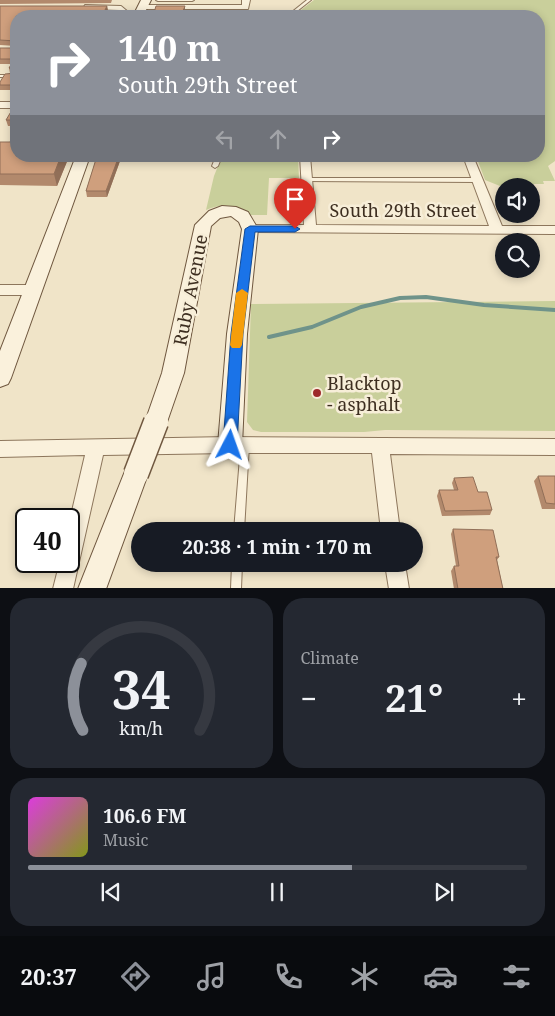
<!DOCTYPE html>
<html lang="en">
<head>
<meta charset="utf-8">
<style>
	:root { --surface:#171b24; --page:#242831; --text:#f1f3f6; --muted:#9ea1a6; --line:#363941; --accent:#8c9099 }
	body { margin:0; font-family:"Noto Serif",serif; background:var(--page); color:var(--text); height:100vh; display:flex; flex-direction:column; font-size:19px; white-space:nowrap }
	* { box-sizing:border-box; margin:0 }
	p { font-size:16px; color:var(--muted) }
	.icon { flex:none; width:28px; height:28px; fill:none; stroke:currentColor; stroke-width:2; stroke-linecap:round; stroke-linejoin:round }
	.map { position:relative; height:588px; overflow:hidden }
	.sheet { display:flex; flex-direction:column; gap:10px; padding:10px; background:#0d0f14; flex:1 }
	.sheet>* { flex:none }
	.hud { position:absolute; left:10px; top:10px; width:535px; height:152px; border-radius:20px; box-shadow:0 2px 8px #0003; background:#8c9099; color:#fff; overflow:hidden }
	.controls { position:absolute; left:495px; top:178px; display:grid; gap:10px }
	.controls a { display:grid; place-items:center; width:45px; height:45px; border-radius:50%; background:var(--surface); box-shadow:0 2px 8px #0003; font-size:25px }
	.speed { position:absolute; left:15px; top:508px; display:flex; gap:10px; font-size:25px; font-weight:700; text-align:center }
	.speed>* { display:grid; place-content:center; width:65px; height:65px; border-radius:50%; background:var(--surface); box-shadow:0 2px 8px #0003; line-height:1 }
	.speed .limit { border:2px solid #111; border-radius:8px; background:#fff; color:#111 }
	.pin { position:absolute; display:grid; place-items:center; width:42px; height:42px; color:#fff; margin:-51px -21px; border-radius:50% 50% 50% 0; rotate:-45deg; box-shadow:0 0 5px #0007 }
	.pin .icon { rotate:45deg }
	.me { position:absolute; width:55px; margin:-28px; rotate:4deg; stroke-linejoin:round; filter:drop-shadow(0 0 4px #0008) }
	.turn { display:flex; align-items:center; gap:18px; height:105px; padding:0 25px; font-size:22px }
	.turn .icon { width:65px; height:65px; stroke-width:2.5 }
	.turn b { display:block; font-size:35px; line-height:42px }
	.lanes { display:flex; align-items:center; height:48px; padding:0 25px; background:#0003; justify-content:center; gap:25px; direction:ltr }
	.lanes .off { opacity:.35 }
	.big { font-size:38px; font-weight:700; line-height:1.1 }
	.sheet .card { flex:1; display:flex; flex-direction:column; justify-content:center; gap:8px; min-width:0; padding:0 18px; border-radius:20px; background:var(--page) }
	.sheet .dial { align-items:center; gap:0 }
	.dial svg { height:130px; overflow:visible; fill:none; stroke:var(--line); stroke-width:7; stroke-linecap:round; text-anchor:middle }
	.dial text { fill:var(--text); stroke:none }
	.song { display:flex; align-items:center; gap:15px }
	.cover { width:60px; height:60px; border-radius:8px; background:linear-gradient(135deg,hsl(300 70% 55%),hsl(70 70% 35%)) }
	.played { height:5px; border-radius:2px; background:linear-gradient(90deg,var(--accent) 65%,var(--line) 65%) }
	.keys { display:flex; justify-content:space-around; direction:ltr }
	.heat { display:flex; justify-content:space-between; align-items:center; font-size:28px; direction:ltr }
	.sheet .tiles { flex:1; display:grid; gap:10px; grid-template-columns:1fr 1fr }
	.card:last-child { grid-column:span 2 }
	.trip { position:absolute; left:131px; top:522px; width:292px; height:50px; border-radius:25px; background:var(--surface); box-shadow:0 2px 8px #0003; font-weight:700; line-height:50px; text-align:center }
	.dock { display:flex; height:80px; justify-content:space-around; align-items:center; background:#090b0e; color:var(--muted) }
	.dock .icon { width:35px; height:35px }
	.dock .selected { color:var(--accent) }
	.dock b { font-size:22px; color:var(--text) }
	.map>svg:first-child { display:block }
	.green { fill:#c9cf9b }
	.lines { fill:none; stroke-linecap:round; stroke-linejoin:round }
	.stream { stroke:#6f938a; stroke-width:4 }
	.lane-casing { stroke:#8d765c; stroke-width:2 }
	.street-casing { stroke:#8d765c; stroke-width:2 }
	.secondary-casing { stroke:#6f573f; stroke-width:2 }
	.lane { fill:#faf1dc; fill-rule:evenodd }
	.street { fill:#faf1dc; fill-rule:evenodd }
	.secondary { fill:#faf1dc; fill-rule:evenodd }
	.secondary-bridge-casing { stroke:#6f573f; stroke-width:27; stroke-linecap:butt }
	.secondary-bridge { stroke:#faf1dc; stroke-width:24 }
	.wall { fill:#b2896c }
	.shaded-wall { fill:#916f58 }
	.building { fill:#cf9f7d; stroke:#916f58 }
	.route { fill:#1a73e8; stroke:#114b97 }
	.slow { fill:#f59e0b }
	.poi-dot { fill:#9e2a2b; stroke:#f7eed8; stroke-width:2 }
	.labels { text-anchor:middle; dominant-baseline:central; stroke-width:5; stroke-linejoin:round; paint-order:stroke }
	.street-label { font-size:18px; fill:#3d2e20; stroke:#f7eed8 }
	.poi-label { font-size:18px; fill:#3d2e20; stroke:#f7eed8; text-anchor:start }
</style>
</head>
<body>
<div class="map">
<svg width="555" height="589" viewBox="0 0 555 589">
	<rect width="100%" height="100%" fill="#f0e4c8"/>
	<path class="green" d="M314,0H555V161L548,166L555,181H543L544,184H523L500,186L485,180L476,156H539V16H293Z
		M222,156H298L299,178H269L267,215H248C234,204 223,203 206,210L214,176Z
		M555,301V431L385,430L364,432H261L253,430L247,422L251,304Z"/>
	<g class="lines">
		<path class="stream" d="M269,337L312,327L361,307L400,298L426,297L484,305L555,310"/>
		<g class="lane-casing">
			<path id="lane" d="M156,0H194L192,1H158Z
				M307,0H311L291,16H287Z
				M0,75H16V77H0Z
				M216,156H222L218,166L215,168L212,166Z
				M306,178H477L480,180L477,182L304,181L303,180Z
				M245,441L248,442L249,445L244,531H234L241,445L242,442Z
				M232,564H242L241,589H231Z"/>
		</g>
		<g class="street-casing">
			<path id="street" d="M242,0H250L248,9H142L138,7L142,5H242Z
				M85,5L121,6L127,11L125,16H117L119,10L88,9L84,7Z
				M0,102H16V108H0Z
				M300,156H310L316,225L489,226L463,156H473L502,226H555V234L246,232L244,229L246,226L250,225H304Z
				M0,285H32L37,287L39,290L37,293L32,295H0Z
				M230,437L555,439V455L390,454L400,531H381L372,453H230L103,455L73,589H53L60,561H69V524L85,455L0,457V441Z
				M385,564H405L409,589H389Z"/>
		</g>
		<g class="secondary-casing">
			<path id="secondary" d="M141,0H151L143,16H133Z
				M76,156H90L11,378L8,384L0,387V351Z
				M222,206L236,207L248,212L258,229L247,334L242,445L238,452L230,455L222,452L218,445L227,334L242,229L239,222L231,216L220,218L211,226L184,373L167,422L164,429L156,432L148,429L145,422L162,373L195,225L209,211Z
				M136,463L145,466L148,474L106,589H78L127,466Z"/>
		</g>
		<use href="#lane" class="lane"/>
		<use href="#street" class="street"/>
		<use href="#secondary" class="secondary"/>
		<g class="secondary-bridge-casing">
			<path id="secondary-bridge" d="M136,474L156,422"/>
		</g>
		<use href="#secondary-bridge" class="secondary-bridge"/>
	</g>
	<path class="wall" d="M0,0H112L111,3L0,4Z
		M0,6H107L108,11L106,16H16V46L0,45Z
		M16,46V90H0V82L10,73L9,68L11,64H0V48H14Z
		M16,110V126H8L6,120Z
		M0,142L69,156L57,186L0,185Z
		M97,156H126L124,162L120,161L107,197H87L86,191Z
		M538,476H555V509H542L534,481Z
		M454,478L478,492L492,510L490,515L442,516L437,496L439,490H454L452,483Z
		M453,529L499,557L497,560L503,589H454L451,571L454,566H456L451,534Z"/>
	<path class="shaded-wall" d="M107,6L108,11L106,16H102Z
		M185,6V11L184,16H181Z
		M61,156L69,157L57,186L54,174Z
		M119,156L120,161L107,197L106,191Z
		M123,156H126L124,162Z"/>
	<path class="building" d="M0,6H107L102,16H16V45V41L0,40Z
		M156,6H185L181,16H153Z
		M16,46V85H0V82L5,74L16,73V69L9,68L15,59H0V48H14Z
		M12,110H16V120H6Z
		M12,139H16V156H61L54,174H0V142H10Z
		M97,156H119L106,191H86Z
		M538,476H555V504L546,503Z
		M473,477L478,492H487L492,510L445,511L439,490H458L454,478Z
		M453,529L493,530L499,557H496L503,589H458L454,566H459Z"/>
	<path class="route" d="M250,226H295L300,229L295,232H255L243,334L237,445L235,449L230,451L225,449L223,445L231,334L245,229Z"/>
	<path class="slow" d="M242,289L248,293L242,345L240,348H232L230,345L236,293Z"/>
	<circle class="poi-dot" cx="317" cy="393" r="5"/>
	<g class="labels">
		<g class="street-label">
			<text x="403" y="210">South 29th Street</text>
			<text transform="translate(190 290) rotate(-79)">Ruby Avenue</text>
		</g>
		<g class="poi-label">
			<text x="327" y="383">Blacktop<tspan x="327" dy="21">- asphalt</tspan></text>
		</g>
	</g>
</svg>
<div class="controls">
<a><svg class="icon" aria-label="sound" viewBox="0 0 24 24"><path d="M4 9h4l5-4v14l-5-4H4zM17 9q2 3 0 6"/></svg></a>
<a><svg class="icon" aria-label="search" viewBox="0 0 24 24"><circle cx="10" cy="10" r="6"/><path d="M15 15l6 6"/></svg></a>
</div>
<div class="speed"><div class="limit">40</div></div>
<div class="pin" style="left:295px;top:229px;background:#d93025"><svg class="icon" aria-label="arrive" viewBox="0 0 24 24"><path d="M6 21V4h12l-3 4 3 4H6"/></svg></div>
<svg class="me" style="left:230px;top:445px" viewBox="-20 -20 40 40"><path d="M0-17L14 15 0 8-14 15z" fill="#1a73e8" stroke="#fff" stroke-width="4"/></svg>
<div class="trip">20:38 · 1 min · 170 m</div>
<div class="hud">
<div class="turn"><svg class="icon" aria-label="right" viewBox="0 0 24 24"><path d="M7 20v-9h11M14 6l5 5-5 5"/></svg><div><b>140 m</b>South 29th Street</div></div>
<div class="lanes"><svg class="icon off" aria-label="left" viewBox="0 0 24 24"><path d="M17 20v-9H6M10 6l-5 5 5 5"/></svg><svg class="icon off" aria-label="ahead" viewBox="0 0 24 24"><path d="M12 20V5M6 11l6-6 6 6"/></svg><svg class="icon" aria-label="right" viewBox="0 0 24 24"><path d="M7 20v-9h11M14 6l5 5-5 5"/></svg></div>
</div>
</div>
<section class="sheet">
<div class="tiles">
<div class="card dial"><svg viewBox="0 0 100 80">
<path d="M14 69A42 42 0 1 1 86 69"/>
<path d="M14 69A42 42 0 0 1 13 28" stroke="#8c9099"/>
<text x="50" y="56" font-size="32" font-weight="700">34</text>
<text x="50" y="72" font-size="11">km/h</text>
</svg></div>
<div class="card"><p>Climate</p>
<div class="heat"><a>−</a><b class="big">21°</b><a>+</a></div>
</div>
<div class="card">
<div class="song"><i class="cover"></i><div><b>106.6 FM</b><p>Music</p></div></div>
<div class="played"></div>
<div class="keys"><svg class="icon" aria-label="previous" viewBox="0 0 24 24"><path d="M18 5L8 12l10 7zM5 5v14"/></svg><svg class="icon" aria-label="pause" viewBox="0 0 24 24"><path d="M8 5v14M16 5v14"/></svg><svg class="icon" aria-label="next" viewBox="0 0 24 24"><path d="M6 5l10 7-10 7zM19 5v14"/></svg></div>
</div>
</div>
</section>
<nav class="dock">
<b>20:37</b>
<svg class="icon selected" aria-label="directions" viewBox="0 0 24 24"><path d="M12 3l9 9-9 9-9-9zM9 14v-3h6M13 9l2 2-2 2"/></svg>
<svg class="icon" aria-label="music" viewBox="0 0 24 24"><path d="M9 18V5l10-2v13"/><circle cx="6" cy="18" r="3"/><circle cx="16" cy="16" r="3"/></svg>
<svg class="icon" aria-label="phone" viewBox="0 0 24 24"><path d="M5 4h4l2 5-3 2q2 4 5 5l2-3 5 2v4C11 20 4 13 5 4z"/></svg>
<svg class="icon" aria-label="climate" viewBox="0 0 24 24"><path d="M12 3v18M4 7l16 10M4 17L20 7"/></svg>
<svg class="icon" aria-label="car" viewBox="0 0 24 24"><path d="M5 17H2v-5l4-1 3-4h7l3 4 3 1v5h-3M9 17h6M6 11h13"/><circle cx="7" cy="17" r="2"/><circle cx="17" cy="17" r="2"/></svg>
<svg class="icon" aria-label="filters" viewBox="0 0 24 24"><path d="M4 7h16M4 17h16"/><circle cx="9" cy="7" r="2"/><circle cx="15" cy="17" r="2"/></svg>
</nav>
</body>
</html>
